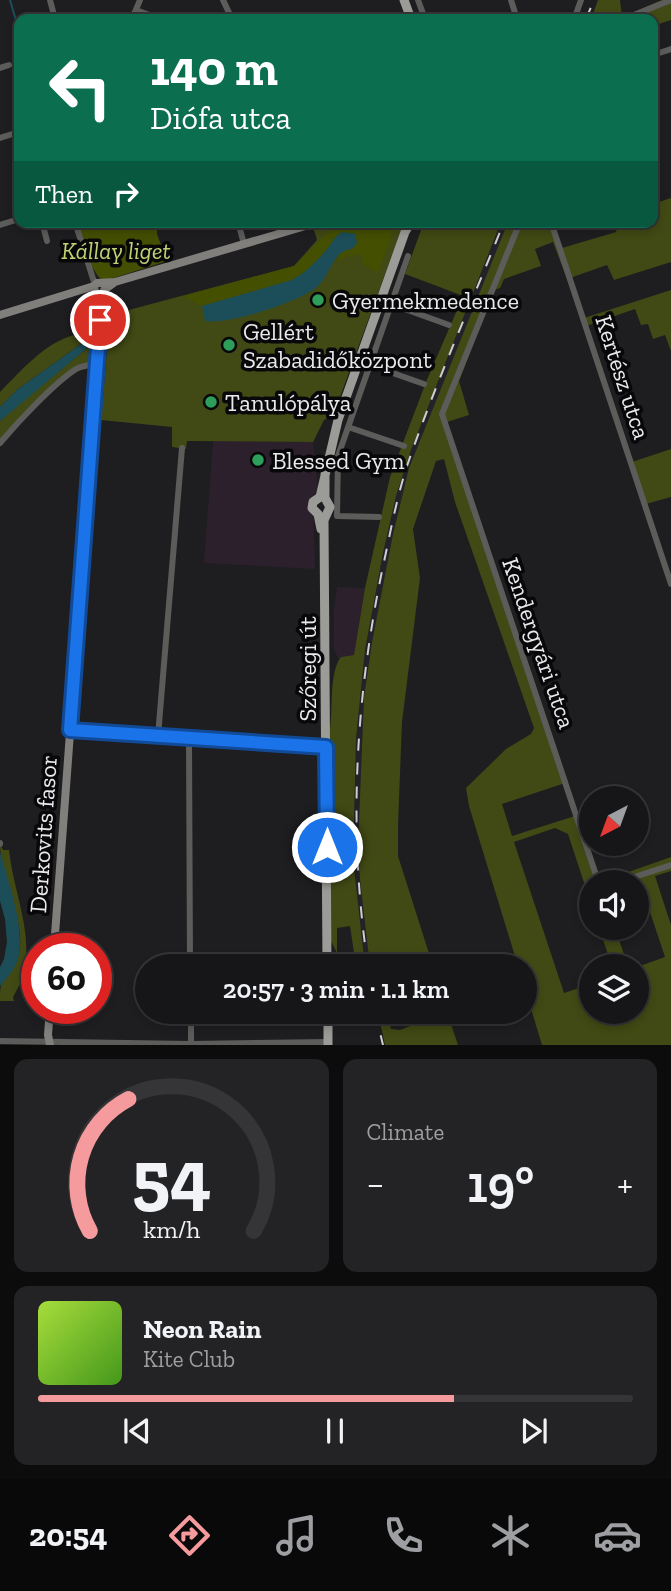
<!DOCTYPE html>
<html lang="en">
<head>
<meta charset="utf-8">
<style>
	:root { --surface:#161618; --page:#232325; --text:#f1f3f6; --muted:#9e9fa2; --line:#353537; --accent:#f59b9d }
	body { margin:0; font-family:"Zilla Slab",serif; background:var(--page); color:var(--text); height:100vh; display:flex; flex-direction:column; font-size:26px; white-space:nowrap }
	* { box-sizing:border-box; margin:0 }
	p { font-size:23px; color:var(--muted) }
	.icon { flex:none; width:38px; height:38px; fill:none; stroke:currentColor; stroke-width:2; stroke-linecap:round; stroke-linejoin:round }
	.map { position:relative; height:1045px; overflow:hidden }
	.sheet { display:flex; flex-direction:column; gap:14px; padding:14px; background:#0c0c0d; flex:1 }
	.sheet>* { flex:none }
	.banner { position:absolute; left:14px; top:14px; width:644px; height:214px; border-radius:14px; box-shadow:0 4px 10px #0003,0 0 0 2px var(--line); background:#0b6e4f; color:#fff; overflow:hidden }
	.needle { width:46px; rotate:221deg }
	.tools { position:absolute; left:579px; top:786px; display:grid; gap:14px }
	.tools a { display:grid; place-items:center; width:70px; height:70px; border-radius:50%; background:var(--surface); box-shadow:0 4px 10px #0003,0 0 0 2px var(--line); font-size:35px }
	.speed { position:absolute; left:21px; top:933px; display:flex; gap:14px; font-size:35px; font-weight:700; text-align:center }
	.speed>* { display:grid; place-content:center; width:91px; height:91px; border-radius:50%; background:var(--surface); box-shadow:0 4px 10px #0003,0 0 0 2px var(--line); line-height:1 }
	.speed .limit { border:10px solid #d22; background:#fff; color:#111 }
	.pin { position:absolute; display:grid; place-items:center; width:60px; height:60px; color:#fff; margin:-30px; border:4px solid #fff; border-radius:50%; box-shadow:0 2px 7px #0007 }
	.me { position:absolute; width:77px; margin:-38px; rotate:0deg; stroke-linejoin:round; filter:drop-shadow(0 0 5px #0008) }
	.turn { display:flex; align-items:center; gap:24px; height:147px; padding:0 21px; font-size:32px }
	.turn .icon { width:91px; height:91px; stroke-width:2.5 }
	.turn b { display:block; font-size:49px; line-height:60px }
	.then { display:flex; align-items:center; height:66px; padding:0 21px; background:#0003; gap:14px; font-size:26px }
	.big { font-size:52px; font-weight:600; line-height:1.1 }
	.sheet .widget { flex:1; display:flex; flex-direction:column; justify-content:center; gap:10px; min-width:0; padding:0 24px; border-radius:14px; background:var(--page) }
	.sheet .dial { align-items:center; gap:0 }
	.dial svg { height:182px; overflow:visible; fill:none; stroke:var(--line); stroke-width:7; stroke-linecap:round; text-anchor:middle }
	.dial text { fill:var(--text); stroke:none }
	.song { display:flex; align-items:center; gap:21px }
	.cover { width:84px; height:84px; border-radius:10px; background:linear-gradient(135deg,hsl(80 70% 55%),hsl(100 70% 35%)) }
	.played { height:7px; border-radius:4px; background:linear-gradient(90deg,var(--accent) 70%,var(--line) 70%) }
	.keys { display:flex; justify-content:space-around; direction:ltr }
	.heat { display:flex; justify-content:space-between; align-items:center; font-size:38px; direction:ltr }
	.sheet .tiles { flex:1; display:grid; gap:14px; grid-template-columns:1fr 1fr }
	.widget:last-child { grid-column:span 2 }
	.trip { position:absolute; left:135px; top:954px; width:402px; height:70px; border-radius:35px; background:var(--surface); box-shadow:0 4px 10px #0003,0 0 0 2px var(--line); font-weight:600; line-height:70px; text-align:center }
	.tabs { display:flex; height:112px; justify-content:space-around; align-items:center; background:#09090a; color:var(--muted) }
	.tabs .icon { width:49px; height:49px }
	.tabs .on { color:var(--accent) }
	.tabs b { font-size:32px; color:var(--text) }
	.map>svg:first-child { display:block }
	.commercial { fill:#2c202d }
	.built { fill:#25212a }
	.green { fill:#414914; fill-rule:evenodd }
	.forest { fill:#444f02 }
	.water { fill:#1c4e59 }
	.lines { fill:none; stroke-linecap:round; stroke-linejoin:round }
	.stream { stroke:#1c4e59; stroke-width:2 }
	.street { stroke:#5c5c5a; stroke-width:6 }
	.secondary { stroke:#807f7c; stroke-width:8 }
	.primary { stroke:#9b9b97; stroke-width:9 }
	.rail { stroke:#cfced0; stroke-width:2; stroke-dasharray:12 12; stroke-linecap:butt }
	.route-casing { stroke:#114b97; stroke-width:18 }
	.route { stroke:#1a73e8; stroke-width:12 }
	.leisure-dot { fill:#2e9e5b; stroke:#080709; stroke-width:2.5 }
	.labels { text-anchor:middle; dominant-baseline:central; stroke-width:7; stroke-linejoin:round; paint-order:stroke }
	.park-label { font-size:24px; font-style:italic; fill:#c0d373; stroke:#080709 }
	.poi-label { font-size:24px; fill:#eae9eb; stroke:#080709; text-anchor:start }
	.street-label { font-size:24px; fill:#eae9eb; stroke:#080709 }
</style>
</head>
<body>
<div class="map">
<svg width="671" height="1045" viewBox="0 0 671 1045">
	<rect width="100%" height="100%" fill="#1e1d20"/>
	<path class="commercial" d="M213,441L313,442L318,489L313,496L315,569L204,563Z
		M337,587L365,588L354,655L341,657L339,659L334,650V607Z"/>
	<path class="built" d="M501,222H508L409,468L393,534L372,642L364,697L358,846L360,880L370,966H365L353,859L356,739L365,650L383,553L396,496L411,450Z"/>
	<path class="green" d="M598,0H620L622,17L662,0H671V20L653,26V19H591Z
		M671,198V262L614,280L607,265L567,279L553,242L535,249L541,266L504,279L500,288L494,290L459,381L469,415L447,422L568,782L502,804L512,836L578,815L596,870L603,881L671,857V871L655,876L671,925V1045H542L525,989V966H518L469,806L466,788L506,749L531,734L534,728L455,502L444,459L436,461L413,529L420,578L402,722L398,826V856L433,966H370L360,880L358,846L364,697L372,642L393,534L409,468L508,222H553L562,248L616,232L618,222H653V204ZM555,828L568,834L591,904L592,882H640L665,957L637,967V1012H592L591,984L564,993L514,842Z
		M337,222H403V225L333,416L324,420L313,442L187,441L186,449L172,447V427L101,420L110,315L294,266L317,240L314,230Z
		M424,222H501L411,450L396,496L383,553L365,650L356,739L353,859L365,966H356L350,926L337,928V953L331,941L330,729C333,708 329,672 341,657L354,655L365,588L390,477L426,382L457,310L466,297L405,274Z
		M671,290V351L665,335L653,339L648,324L641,325L635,309L586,326L584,318Z
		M74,335L99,336L97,364L74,370L0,443V421L5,415L87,348L88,344L84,342L18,389L0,407V392C21,371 44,343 74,335Z
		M671,449V497L646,504L632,462Z
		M0,843L3,850H9C14,900 43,950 13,997L14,1001H0C0,996 0,989 1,985C9,971 19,963 20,946C22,911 0,878 0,843Z
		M599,928H615L628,966H612Z
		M378,1012H387L391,1029L400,1030L415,1024L412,1012H447L458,1045H385Z"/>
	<path class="forest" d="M77,222H157V234L167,261L104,281C90,274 83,238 77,222Z
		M355,222H396L379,271H374L363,264L362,256L355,254L338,261L339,253L355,246L358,238L330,246L305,273L292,280L202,306L183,296L294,266L327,233Z"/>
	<path class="water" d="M343,232L355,234L357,243L352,249C332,250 331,275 317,287C299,302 228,325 205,321L202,306L292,280C306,272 317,261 327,249C333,242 335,235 343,232Z
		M84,342L88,344L87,348L0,421V407L18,389Z
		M0,852C8,881 26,930 18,959C15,969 7,978 0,986V967L4,959L7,942L5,919L0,901Z"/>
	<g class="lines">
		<path class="stream" d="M10,0L19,31"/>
		<path class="street" d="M50,0L55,19
			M223,0L232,19
			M418,0L425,19
			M511,0L517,19
			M136,10L160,19
			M575,17L581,0
			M132,19L140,0
			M624,19L671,0
			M653,55L671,49
			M0,68L9,65
			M0,138L19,132
			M42,222L47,241
			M75,222L95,285
			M238,222L244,244
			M520,222L442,414L596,875L603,882
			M551,222L671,584
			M0,225L19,219
			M391,304L449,325
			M370,365L424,384
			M348,427L404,446
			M0,443C18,422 53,384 76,369C83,365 90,365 98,364
			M379,517L337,516L338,456L408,256
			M70,730L326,747
			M158,736L182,448
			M189,738L190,966
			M0,843V844
			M619,882L671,865
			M191,1012V1044
			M0,1041L191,1044L328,1042"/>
		<path class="secondary" d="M95,292L94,286L97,283L115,282L319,222
			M0,315L94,286
			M54,948L102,303L104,290L115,282
			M50,1008L48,1035L50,1045"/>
		<path class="primary" d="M404,0L411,19
			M325,474V498L330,507L324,520L327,966
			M321,529L318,514L312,508L313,502L320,497L338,420L405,232L411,222
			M328,1012V1045"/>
		<path class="rail" d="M586,19L594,0
			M368,966C348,834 355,702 382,571C390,535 396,499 408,463C436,382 472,302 504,222
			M375,1012L383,1045"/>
	</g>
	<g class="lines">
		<g class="route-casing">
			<path id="route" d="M100,320L70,730L326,747L327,847"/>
		</g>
		<use href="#route" class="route"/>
	</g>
	<g class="leisure-dot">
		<circle cx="318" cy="300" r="7"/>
		<circle cx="229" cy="345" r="7"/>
		<circle cx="211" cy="402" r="7"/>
		<circle cx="258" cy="460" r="7"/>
	</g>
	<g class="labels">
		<g class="park-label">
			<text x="116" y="250">Kállay liget</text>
		</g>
		<g class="poi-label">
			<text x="332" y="300">Gyermekmedence</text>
			<text x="243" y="331">Gellért<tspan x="243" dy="28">Szabadidőközpont</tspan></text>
			<text x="225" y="402">Tanulópálya</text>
			<text x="272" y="460">Blessed Gym</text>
		</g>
		<g class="street-label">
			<text transform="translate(623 377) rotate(72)">Kertész utca</text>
			<text transform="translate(539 643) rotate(71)">Kendergyári utca</text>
			<text transform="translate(307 669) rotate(-90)">Szőregi út</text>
			<text transform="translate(43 834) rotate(-86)">Derkovits fasor</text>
		</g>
	</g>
</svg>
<div class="tools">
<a><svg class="needle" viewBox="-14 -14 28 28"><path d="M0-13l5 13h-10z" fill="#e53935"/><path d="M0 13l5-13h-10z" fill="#9e9fa2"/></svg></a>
<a><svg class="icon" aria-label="sound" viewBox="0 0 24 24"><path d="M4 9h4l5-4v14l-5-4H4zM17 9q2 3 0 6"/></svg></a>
<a><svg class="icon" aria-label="layers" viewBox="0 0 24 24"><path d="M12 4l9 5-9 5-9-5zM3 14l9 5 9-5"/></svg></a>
</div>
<div class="speed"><div class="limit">60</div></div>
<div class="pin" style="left:100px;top:320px;background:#d93025"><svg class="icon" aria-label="arrive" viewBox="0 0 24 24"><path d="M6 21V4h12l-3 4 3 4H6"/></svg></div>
<svg class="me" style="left:327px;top:847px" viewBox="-20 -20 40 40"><circle r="17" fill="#1a73e8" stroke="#fff" stroke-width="3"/><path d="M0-11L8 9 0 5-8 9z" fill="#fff"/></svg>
<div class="trip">20:57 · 3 min · 1.1 km</div>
<div class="banner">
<div class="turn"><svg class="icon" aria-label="left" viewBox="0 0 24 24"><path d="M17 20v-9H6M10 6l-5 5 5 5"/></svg><div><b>140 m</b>Diófa utca</div></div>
<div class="then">Then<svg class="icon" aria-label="right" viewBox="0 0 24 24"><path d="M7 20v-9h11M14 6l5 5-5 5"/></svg></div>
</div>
</div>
<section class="sheet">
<div class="tiles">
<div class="widget dial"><svg viewBox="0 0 100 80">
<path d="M14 69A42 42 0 1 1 86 69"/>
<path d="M14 69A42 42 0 0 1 31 11" stroke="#f59b9d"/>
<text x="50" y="56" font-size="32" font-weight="700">54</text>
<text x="50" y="72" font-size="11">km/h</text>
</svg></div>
<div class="widget"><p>Climate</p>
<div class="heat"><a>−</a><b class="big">19°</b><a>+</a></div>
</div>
<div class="widget">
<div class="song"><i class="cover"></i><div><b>Neon Rain</b><p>Kite Club</p></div></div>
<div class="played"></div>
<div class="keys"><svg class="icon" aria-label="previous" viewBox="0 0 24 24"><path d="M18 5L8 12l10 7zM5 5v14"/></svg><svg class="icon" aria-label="pause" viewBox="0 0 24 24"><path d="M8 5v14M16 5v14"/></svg><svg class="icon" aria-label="next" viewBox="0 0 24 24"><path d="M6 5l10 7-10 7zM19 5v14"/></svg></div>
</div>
</div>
</section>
<nav class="tabs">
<b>20:54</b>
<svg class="icon on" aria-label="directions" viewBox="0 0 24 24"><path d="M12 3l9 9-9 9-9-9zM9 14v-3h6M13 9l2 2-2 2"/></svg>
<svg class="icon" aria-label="music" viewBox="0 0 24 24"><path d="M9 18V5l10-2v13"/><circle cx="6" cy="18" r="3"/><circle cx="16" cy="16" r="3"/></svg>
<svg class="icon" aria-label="phone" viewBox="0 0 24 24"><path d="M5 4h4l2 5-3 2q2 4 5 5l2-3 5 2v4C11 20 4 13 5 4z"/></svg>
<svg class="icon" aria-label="climate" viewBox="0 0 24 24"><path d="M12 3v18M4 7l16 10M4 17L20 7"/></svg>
<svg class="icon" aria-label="car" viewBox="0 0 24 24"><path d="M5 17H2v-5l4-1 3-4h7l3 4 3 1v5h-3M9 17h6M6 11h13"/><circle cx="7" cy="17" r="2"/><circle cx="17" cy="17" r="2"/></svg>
</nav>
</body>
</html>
